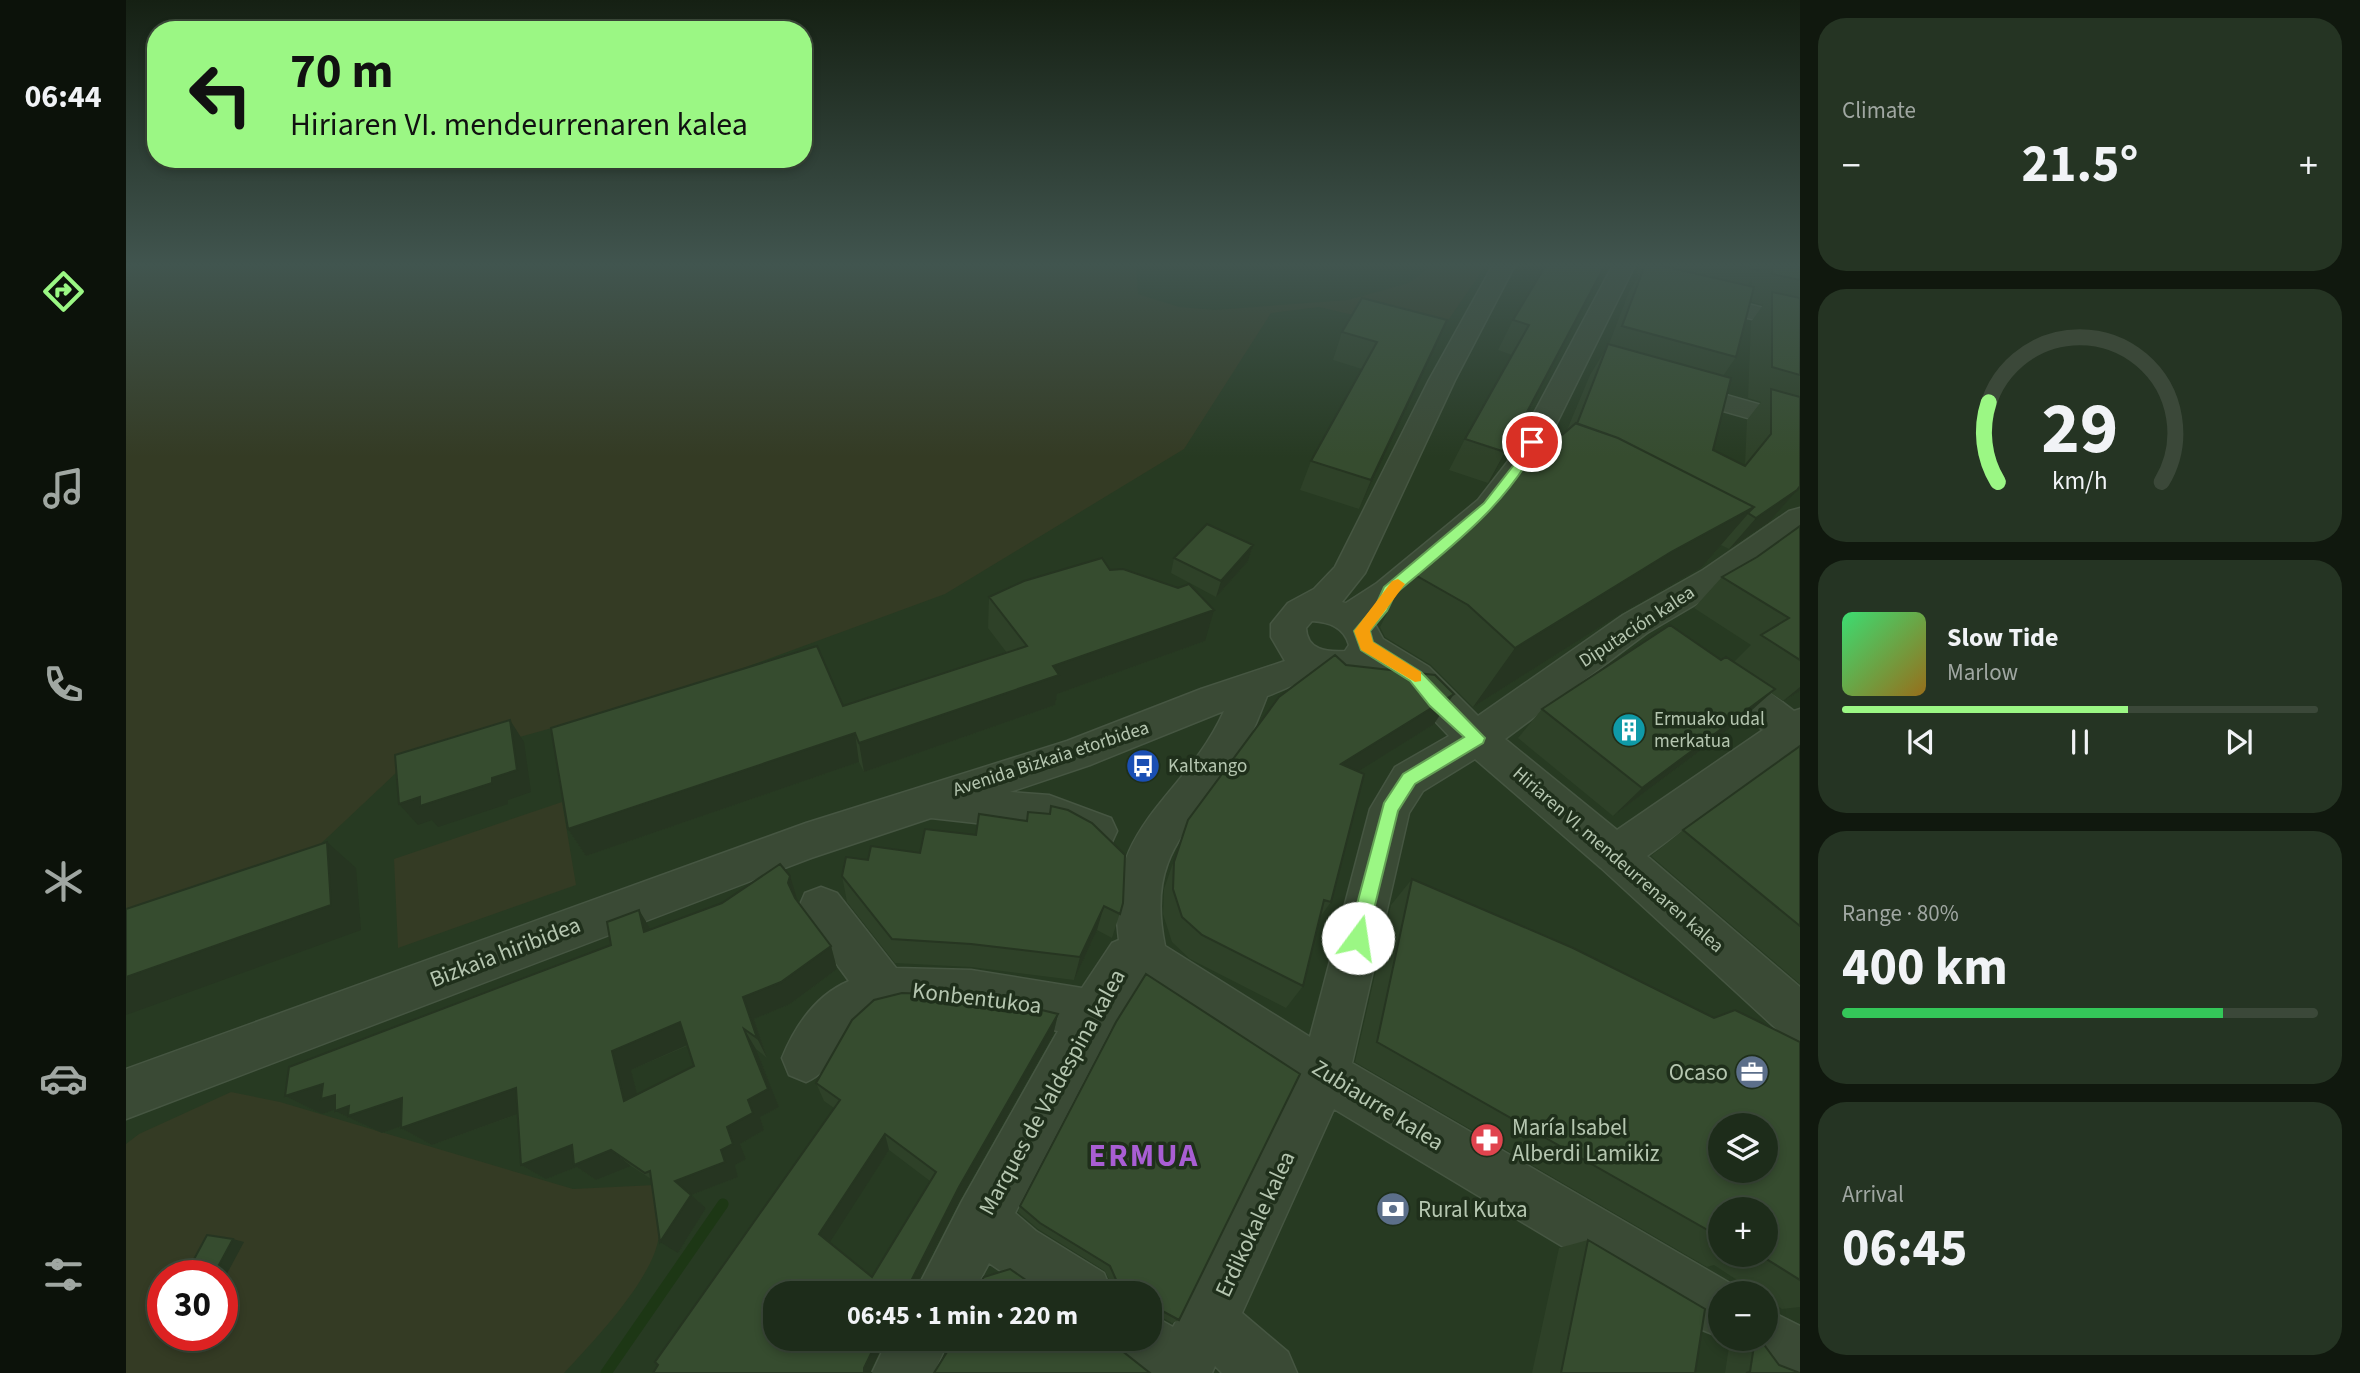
<!DOCTYPE html>
<html lang="en">
<head>
<meta charset="utf-8">
<style>
	:root { --surface:#1d2c1a; --page:#253423; --text:#f1f3f6; --muted:#a0a7a2; --line:#3b4839; --accent:#9bf784 }
	body { margin:0; font-family:"Source Sans 3",sans-serif; background:var(--page); color:var(--text); height:100vh; display:flex; flex-direction:column; font-size:26px; white-space:nowrap }
	* { box-sizing:border-box; margin:0 }
	p { font-size:23px; color:var(--muted) }
	.icon { flex:none; width:38px; height:38px; fill:none; stroke:currentColor; stroke-width:2; stroke-linecap:round; stroke-linejoin:round }
	.map { position:relative; flex:1; overflow:hidden }
	.sheet { display:flex; flex-direction:column; gap:18px; padding:18px; background:#10180e; width:560px }
	.sheet>* { flex:none }
	.top-card { position:absolute; left:21px; top:21px; width:665px; height:147px; border-radius:28px; box-shadow:0 4px 10px #0003,0 0 0 2px var(--line); background:#9bf784; color:#111; overflow:hidden }
	.buttons { position:absolute; left:1582px; top:1113px; display:grid; gap:14px }
	.buttons a { display:grid; place-items:center; width:70px; height:70px; border-radius:50%; background:var(--surface); box-shadow:0 4px 10px #0003,0 0 0 2px var(--line); font-size:35px }
	.speed { position:absolute; left:21px; top:1260px; display:flex; gap:14px; font-size:35px; font-weight:700; text-align:center }
	.speed>* { display:grid; place-content:center; width:91px; height:91px; border-radius:50%; background:var(--surface); box-shadow:0 4px 10px #0003,0 0 0 2px var(--line); line-height:1 }
	.speed .limit { border:10px solid #d22; background:#fff; color:#111 }
	.pin { position:absolute; display:grid; place-items:center; width:60px; height:60px; color:#fff; margin:-30px; border:4px solid #fff; border-radius:50%; box-shadow:0 2px 7px #0007 }
	.me { position:absolute; width:77px; margin:-38px; rotate:14deg; stroke-linejoin:round; filter:drop-shadow(0 0 5px #0008) }
	.turn { display:flex; align-items:center; gap:24px; height:147px; padding:0 28px; font-size:32px }
	.turn .icon { width:91px; height:91px; stroke-width:2.5 }
	.turn b { display:block; font-size:49px; line-height:60px }
	.big { font-size:52px; font-weight:700; line-height:1.1 }
	.sheet .widget { flex:1; display:flex; flex-direction:column; justify-content:center; gap:10px; min-width:0; padding:0 24px; border-radius:28px; background:var(--page) }
	.sheet .dial { align-items:center; gap:0 }
	.dial svg { height:182px; overflow:visible; fill:none; stroke:var(--line); stroke-width:7; stroke-linecap:round; text-anchor:middle }
	.dial text { fill:var(--text); stroke:none }
	.song { display:flex; align-items:center; gap:21px }
	.cover { width:84px; height:84px; border-radius:10px; background:linear-gradient(135deg,hsl(140 70% 55%),hsl(40 70% 35%)) }
	.played { height:7px; border-radius:4px; background:linear-gradient(90deg,var(--accent) 60%,var(--line) 60%) }
	.keys { display:flex; justify-content:space-around; direction:ltr }
	.heat { display:flex; justify-content:space-between; align-items:center; font-size:38px; direction:ltr }
	.charge { height:10px; border-radius:5px; background:linear-gradient(90deg,#34c759 80%,var(--line) 0) }
	.trip { position:absolute; left:637px; top:1281px; width:399px; height:70px; border-radius:28px; background:var(--surface); box-shadow:0 4px 10px #0003,0 0 0 2px var(--line); font-weight:700; line-height:70px; text-align:center }
	main { display:flex; flex:1; min-height:0 }
	.tab-bar { display:flex; flex-direction:column; width:126px; justify-content:space-around; align-items:center; background:#0c120a; color:var(--muted) }
	.tab-bar .icon { width:49px; height:49px }
	.tab-bar .on { color:var(--accent) }
	.tab-bar b { font-size:32px; color:var(--text) }
	.map>svg:first-child { display:block }
	.green { fill:#343b24; fill-rule:evenodd }
	.lines { fill:none; stroke-linecap:round; stroke-linejoin:round }
	.stream { stroke:#1d3715; stroke-width:11 }
	.minor-casing { stroke:#465642; stroke-width:3 }
	.minor { fill:#3a4a35; fill-rule:evenodd }
	.wall { fill:#2e4128; fill-rule:evenodd }
	.shaded-wall { fill:#263521 }
	.building { fill:#364c2f; stroke:#263521; stroke-width:2; fill-rule:evenodd }
	.route { fill:#9bf784; stroke:#65a156; stroke-width:2 }
	.slow { fill:#f59e0b }
	.labels { text-anchor:middle; dominant-baseline:central; stroke-width:7; stroke-linejoin:round; paint-order:stroke }
	.street-label { font-size:19px; fill:#b5c6b0; stroke:#1f2f1b }
	.poi-label { font-size:19px; fill:#b5c6b0; stroke:#1f2f1b; text-anchor:start }
	.near-street-label { font-size:23px; fill:#b5c6b0; stroke:#1f2f1b }
	.near-poi-label { font-size:23px; fill:#b5c6b0; stroke:#1f2f1b; text-anchor:start }
	.near-district-label { font-size:32px; font-weight:bold; letter-spacing:2px; fill:#a85ed3; stroke:#1f2f1b }
</style>
</head>
<body>
<main>
<nav class="tab-bar">
<b>06:44</b>
<svg class="icon on" aria-label="directions" viewBox="0 0 24 24"><path d="M12 3l9 9-9 9-9-9zM9 14v-3h6M13 9l2 2-2 2"/></svg>
<svg class="icon" aria-label="music" viewBox="0 0 24 24"><path d="M9 18V5l10-2v13"/><circle cx="6" cy="18" r="3"/><circle cx="16" cy="16" r="3"/></svg>
<svg class="icon" aria-label="phone" viewBox="0 0 24 24"><path d="M5 4h4l2 5-3 2q2 4 5 5l2-3 5 2v4C11 20 4 13 5 4z"/></svg>
<svg class="icon" aria-label="climate" viewBox="0 0 24 24"><path d="M12 3v18M4 7l16 10M4 17L20 7"/></svg>
<svg class="icon" aria-label="car" viewBox="0 0 24 24"><path d="M5 17H2v-5l4-1 3-4h7l3 4 3 1v5h-3M9 17h6M6 11h13"/><circle cx="7" cy="17" r="2"/><circle cx="17" cy="17" r="2"/></svg>
<svg class="icon" aria-label="filters" viewBox="0 0 24 24"><path d="M4 7h16M4 17h16"/><circle cx="9" cy="7" r="2"/><circle cx="15" cy="17" r="2"/></svg>
</nav>
<div class="map">
<svg width="1674" height="1373" viewBox="0 0 1674 1373">
	<rect width="100%" height="100%" fill="#273a22"/>
	<path class="green" d="M0,265H1010L1012,294L1053,307L1089,310L1222,300L1283,283L1305,265H1360L1312,335L1193,307L1145,313L1058,449L819,594L544,695L272,771L169,868L0,927Z
		M436,802L450,885L272,948L268,859Z
		M105,1092L154,1102L447,1189L529,1185C530,1201 535,1219 533,1235C529,1277 467,1342 438,1373H0V1144L13,1134ZM37,1276H96V1335H37Z"/>
	<g class="lines">
		<path class="stream" d="M480,1373L597,1204"/>
		<g class="minor-casing">
			<path id="minor" d="M1367,265H1389L1329,380L1239,573L1216,602L1220,603L1251,583L1352,500L1383,460L1487,265H1509L1411,463L1374,514L1275,599L1246,619L1257,639L1303,667L1352,716L1497,615L1577,570L1663,511L1674,508V533L1601,586L1521,633L1379,739L1491,830L1637,730L1579,688L1574,678L1579,668C1609,659 1644,694 1668,711L1674,709V745L1521,856L1674,987V1042L1657,1035L1475,868L1349,759L1297,791L1283,813L1226,1063L1614,1289L1616,1293H1594V1337L1574,1329L1208,1109L1116,1313L1162,1352L1171,1373H1096L1089,1366L1086,1373H1012L994,1360L986,1339H1024V1314L1047,1327L1081,1264L1168,1083L1014,982L984,1031L889,1213L910,1231L978,1273L986,1293H907L863,1263L847,1293H789L836,1201L932,1031C890,1022 775,997 740,1023C715,1040 707,1071 680,1082L663,1075L656,1058C669,1026 690,995 723,981L679,921L673,907L679,893L695,887L711,893L770,968L845,970L956,988L986,943L993,940C977,824 1058,800 1098,711L964,765L884,792L923,795L985,818L991,831L985,844L970,849L921,831L805,818L685,858L0,1119V1069L680,823L941,741L1075,689L1159,661L1145,637V624L1162,603L1188,589L1209,567L1303,380ZM1186,621C1203,622 1218,627 1223,645L1219,651C1200,652 1181,650 1180,628ZM1246,667L1277,687L1323,736L1269,767L1244,809L1184,1037L1039,946C1020,854 1064,831 1109,764C1123,743 1132,719 1141,696C1158,690 1177,679 1194,678C1214,676 1223,678 1244,672Z
				M1574,292L1674,317V331L1565,304L1562,299L1565,294Z
				M1551,381L1674,416V433L1541,395L1537,389L1541,383Z
				M1640,1309L1674,1326V1373C1640,1373 1625,1373 1611,1339H1640Z
				M762,1339H823L808,1373H746Z"/>
		</g>
		<use href="#minor" class="minor"/>
	</g>
	<path class="wall" d="M1479,265L1366,478L1362,483L1323,470L1339,439L1386,355L1372,350L1387,320Z
		M1513,265H1674V486L1643,522L1603,549L1595,545L1575,568L1496,613L1347,707L1305,665L1259,637L1254,627L1285,566L1441,430L1464,375L1483,344L1503,292L1513,275L1510,274ZM1626,279V287L1621,286ZM1626,296V302L1637,305L1625,322L1622,398L1635,402L1621,420L1619,466L1587,450L1597,376L1610,357Z
		M1216,332L1309,348L1233,509L1174,490L1185,461L1236,369L1207,360Z
		M1674,526V691L1657,701L1645,693L1616,719L1487,816L1392,738L1416,709L1595,660L1608,662L1625,645L1568,608L1596,577L1631,557Z
		M1127,545L1122,561L1090,597L1045,573L1048,558Z
		M984,570L1079,641L931,694L929,705L738,772L733,762L460,856L442,829L717,706L881,653L862,628L863,597Z
		M1220,665L1308,724L1232,771L1205,902L1194,917L1177,986L1160,1008L1064,959L1046,942L1037,914L1038,889L1062,820Z
		M1674,746V984L1525,856L1557,830Z
		M742,860L997,903L986,938L971,930L948,980L845,967L769,963L721,902L716,876Z
		M1286,879L1588,1018L1674,1042V1307L1656,1309L1640,1299V1293H1631L1588,1265L1581,1267L1229,1062L1265,905ZM1594,1209L1640,1255H1594Z
		M672,902L705,946L711,969L664,1004L628,1019L641,1058L630,1049L653,1107L634,1117L638,1130L614,1144L620,1159L609,1165L612,1177L565,1195L580,1208L552,1253L525,1179L505,1166L470,1180L451,1167L420,1179L395,1165L392,1114L306,1145L275,1128V1126L256,1133L209,1111V1109L196,1114L159,1096L485,945L513,910L525,930ZM561,1046L568,1066L511,1095L505,1070Z
		M932,1014L927,1035L834,1200L787,1291L788,1293H649L744,1372L747,1373H527L708,1108L698,1101L690,1083ZM763,1150L804,1181L746,1277L703,1242Z
		M990,1022L1053,1320L1046,1323L1026,1312L1024,1314V1293H993L987,1288L979,1271L912,1229L892,1212L894,1206Z
		M1462,1240L1569,1373H1406L1433,1248Z
		M1614,1339H1632L1653,1365L1674,1373H1599L1604,1340Z"/>
	<path class="shaded-wall" d="M1321,320L1309,348L1233,509L1245,480Z
		M1383,446L1366,478L1362,483L1379,452Z
		M1671,490L1643,522L1603,549L1630,518Z
		M1628,507L1575,568L1496,613L1347,707L1389,648L1545,552Z
		M1127,545L1122,561L1090,597L1095,581Z
		M1088,610L1079,641L931,694L929,705L738,772L733,743L927,666Z
		M1674,687V691L1657,701Z
		M1649,689L1616,719L1487,816L1516,788Z
		M1328,694L1308,724L1199,792L1215,764Z
		M384,720L398,742L405,792L382,800V804L312,827L306,820L292,825L273,804L366,778Z
		M729,733L733,762L460,856L442,829Z
		M201,842L230,868L235,930L0,1015V977Z
		M664,876L672,902L671,908L662,883Z
		M978,906L971,930L948,980L954,957Z
		M513,910L528,935L518,932Z
		M705,946L711,969L664,1004L628,1019L641,1058L631,1038L617,997Z
		M932,1014L927,1035L834,1200L787,1291L788,1293H782L784,1283L833,1187Z
		M554,1022L568,1042L505,1070L517,1118L498,1101L486,1051Z
		M618,1029L630,1049L653,1107L634,1117L638,1130L614,1144L620,1159L609,1165L612,1177L565,1195L580,1208L552,1253L534,1242L549,1181L595,1150L601,1127L622,1100Z
		M197,1084L276,1098L306,1115L256,1133L209,1111L213,1108L196,1114L159,1096Z
		M390,1088L414,1106L306,1145L275,1128Z
		M759,1134L763,1150L702,1245L693,1234Z
		M446,1145L485,1150L505,1166L470,1180L451,1167L420,1179L395,1165Z
		M107,1239L118,1242L96,1283V1276H87Z
		M752,1339H759L744,1372H738V1368Z"/>
	<path class="building" d="M1420,265H1479L1383,446L1379,452L1339,439L1403,325L1387,320Z
		M1519,265H1532L1628,287L1610,357L1496,326Z
		M1608,265H1633L1632,270Z
		M1646,265H1674V280L1646,274Z
		M1646,292L1674,298V375L1646,367Z
		M1236,298L1321,320L1245,480L1185,461L1251,342L1216,332Z
		M1482,344L1605,378L1587,450L1619,466L1645,434V389L1674,397V486L1671,490L1630,518L1622,513L1628,507L1492,438L1451,424Z
		M1450,423L1492,438L1628,507L1545,552L1389,648L1342,605L1291,576L1285,566Z
		M1081,524L1127,545L1095,581L1048,558Z
		M1674,526V660L1635,635L1663,618L1596,577L1631,557Z
		M976,558L984,570L997,569L1052,588L1063,584L1088,610L927,666L933,675L733,743L729,733L442,829L425,728L691,646L717,706L901,646L863,597L898,581Z
		M1544,625L1595,660L1600,657L1649,689L1516,788L1416,709Z
		M1209,655L1220,665L1309,675L1328,694L1215,764L1238,774L1205,902L1198,900L1177,986L1076,935L1056,917L1047,889L1048,862L1062,820L1153,697Z
		M384,720L391,770L366,778V783L294,806V797L273,804L269,755Z
		M1674,746V926L1557,830Z
		M925,806L942,810L966,823L999,855L997,903L994,914L978,906L954,957L845,944L766,939L716,876L720,857L742,860L745,846L794,853L799,829L850,835L853,814L901,821L902,812L924,814Z
		M201,842L205,905L0,977V909Z
		M654,864L664,876L662,883L669,898L705,946L655,982L617,997L631,1038L618,1029L642,1089L622,1100L627,1113L601,1127L607,1144L595,1150L599,1162L549,1181L565,1195L534,1242L524,1171L519,1173L485,1150L448,1165L446,1145L395,1165L390,1088L275,1128L276,1098L222,1116L223,1106L209,1111V1095L195,1099L197,1084L159,1096L163,1067L485,945L481,922L513,910L518,932L596,903ZM554,1022L568,1066L498,1101L486,1051Z
		M1286,879L1447,948L1588,1018L1609,1010L1674,1042V1280L1634,1255H1640V1209H1594V1237L1251,1042ZM1594,1125H1640V1171H1594Z
		M1020,974L1174,1074L1053,1320L1031,1308L1027,1312L1024,1309V1293H1004L992,1284L984,1266L914,1223L894,1206L990,1022Z
		M776,993L833,995L891,1004L932,1014L833,1187L784,1283L785,1287L782,1293H649V1339H752L738,1368V1372L746,1373H527L532,1365L529,1362L714,1100L690,1083L726,1020L748,1000ZM759,1134L810,1172L746,1277L693,1234Z
		M81,1235L107,1239L87,1276H59Z
		M1462,1240L1579,1309L1569,1373H1435Z
		M884,1269L910,1287H917L924,1293H847L858,1277Z
		M829,1339H981L1024,1373H808Z
		M1629,1339H1632L1636,1342L1653,1365L1674,1373H1620L1624,1372Z"/>
	<linearGradient id="sky" x2="0" y2="1"><stop stop-color="#152013"/><stop offset="0.58" stop-color="#41554f"/><stop offset="1" stop-color="#41554f" stop-opacity="0"/></linearGradient>
	<rect width="1674" height="457" fill="url(#sky)"/>
	<path class="route" d="M1402,439L1413,442C1379,508 1324,547 1269,594L1261,611L1244,631L1247,642L1295,672L1359,738L1357,743L1289,784L1272,811L1241,938L1239,944L1232,947L1225,944L1222,938L1258,803L1277,774L1338,737L1304,706L1284,681L1235,650L1228,631L1250,605L1258,587L1358,503L1390,462Z"/>
	<path class="slow" d="M1272,579L1279,584L1244,631L1247,642L1295,672V681L1289,682L1235,650L1228,631L1266,581Z"/>
	<defs>
		<g id="building-disc" transform="scale(1.75)"><circle r="9.5" fill="#0f9aa8" stroke="#1f2f1b"/><path d="M-4-6H4V6H1V3H-1V6H-4ZM-2.5-4.3h1.7v1.8h-1.7ZM.8-4.3h1.7v1.8H.8ZM-2.5-1h1.7V.8h-1.7ZM.8-1h1.7V.8H.8Z" fill="#fff"/></g>
		<g id="bus-disc" transform="scale(1.75)"><circle r="9.5" fill="#1a4fb4" stroke="#1f2f1b"/><path d="M-5-6H5V4H4V6H2V4H-2V6H-4V4H-5ZM-3.5-4V0h7V-4ZM-3.5 1.2v1.5H-2V1.2ZM2 1.2v1.5H3.5V1.2Z" fill="#fff"/></g>
		<g id="office-disc" transform="scale(1.75)"><circle r="9.5" fill="#5c6f8a" stroke="#1f2f1b"/><path d="M-6-3h4V-5.5h4V-3h4V5H-6ZM-1-4.5V-3h2v-1.5ZM-6 0V1H6V0Z" fill="#fff"/></g>
		<g id="pharmacy-disc" transform="scale(1.75)"><circle r="9.5" fill="#e0444e" stroke="#1f2f1b"/><path d="M-2-6h4v4h4v4h-4v4h-4v-4h-4v-4h4Z" fill="#fff"/></g>
		<g id="bank-disc" transform="scale(1.75)"><circle r="9.5" fill="#5c6f8a" stroke="#1f2f1b"/><path d="M-6-4H6V4H-6ZM0-2.3a2.3 2.3 0 1 0 0 4.6a2.3 2.3 0 1 0 0-4.6Z" fill="#fff"/></g>
	</defs>
	<g fill-rule="evenodd">
		<use href="#building-disc" x="1503" y="730"/>
		<use href="#bus-disc" x="1017" y="766"/>
		<use href="#office-disc" x="1626" y="1072"/>
		<use href="#pharmacy-disc" x="1361" y="1140"/>
		<use href="#bank-disc" x="1267" y="1209"/>
	</g>
	<g class="labels">
		<g class="street-label">
			<text transform="translate(1511 627) rotate(-33)">Diputación kalea</text>
			<text transform="translate(925 759) rotate(-18)">Avenida Bizkaia etorbidea</text>
			<text transform="translate(1492 860) rotate(41)">Hiriaren VI. mendeurrenaren kalea</text>
		</g>
		<g class="poi-label">
			<text x="1528" y="719">Ermuako udal<tspan x="1528" dy="22">merkatua</tspan></text>
			<text x="1042" y="766">Kaltxango</text>
		</g>
		<g class="near-street-label">
			<text transform="translate(379 952) rotate(-21)">Bizkaia hiribidea</text>
			<text transform="translate(851 998) rotate(7)">Konbentukoa</text>
			<text transform="translate(926 1092) rotate(-61)">Marques de Valdespina kalea</text>
			<text transform="translate(1252 1105) rotate(32)">Zubiaurre kalea</text>
			<text transform="translate(1129 1224) rotate(-65)">Erdikokale kalea</text>
		</g>
		<g class="near-poi-label">
			<text x="1602" y="1072" text-anchor="end">Ocaso</text>
			<text x="1386" y="1127">María Isabel<tspan x="1386" dy="26">Alberdi Lamikiz</tspan></text>
			<text x="1292" y="1209">Rural Kutxa</text>
		</g>
		<g class="near-district-label">
			<text x="1018" y="1156">ERMUA</text>
		</g>
	</g>
</svg>
<div class="buttons">
<a><svg class="icon" aria-label="layers" viewBox="0 0 24 24"><path d="M12 4l9 5-9 5-9-5zM3 14l9 5 9-5"/></svg></a>
<a>+</a>
<a>−</a>
</div>
<div class="speed"><div class="limit">30</div></div>
<div class="pin" style="left:1406px;top:442px;background:#d93025"><svg class="icon" aria-label="arrive" viewBox="0 0 24 24"><path d="M6 21V4h12l-3 4 3 4H6"/></svg></div>
<svg class="me" style="left:1232px;top:938px" viewBox="-20 -20 40 40"><circle r="19" fill="#fff"/><path d="M0-13L10 11 0 6-10 11z" fill="#9bf784"/></svg>
<div class="trip">06:45 · 1 min · 220 m</div>
<div class="top-card">
<div class="turn"><svg class="icon" aria-label="left" viewBox="0 0 24 24"><path d="M17 20v-9H6M10 6l-5 5 5 5"/></svg><div><b>70 m</b>Hiriaren VI. mendeurrenaren kalea</div></div>
</div>
</div>
<section class="sheet">
<div class="widget"><p>Climate</p>
<div class="heat"><a>−</a><b class="big">21.5°</b><a>+</a></div>
</div>
<div class="widget dial"><svg viewBox="0 0 100 80">
<path d="M14 69A42 42 0 1 1 86 69"/>
<path d="M14 69A42 42 0 0 1 10 34" stroke="#9bf784"/>
<text x="50" y="56" font-size="32" font-weight="700">29</text>
<text x="50" y="72" font-size="11">km/h</text>
</svg></div>
<div class="widget">
<div class="song"><i class="cover"></i><div><b>Slow Tide</b><p>Marlow</p></div></div>
<div class="played"></div>
<div class="keys"><svg class="icon" aria-label="previous" viewBox="0 0 24 24"><path d="M18 5L8 12l10 7zM5 5v14"/></svg><svg class="icon" aria-label="pause" viewBox="0 0 24 24"><path d="M8 5v14M16 5v14"/></svg><svg class="icon" aria-label="next" viewBox="0 0 24 24"><path d="M6 5l10 7-10 7zM19 5v14"/></svg></div>
</div>
<div class="widget"><p>Range · 80%</p><b class="big">400 km</b><div class="charge"></div></div>
<div class="widget"><p>Arrival</p><b class="big">06:45</b></div>
</section>
</main>
</body>
</html>
